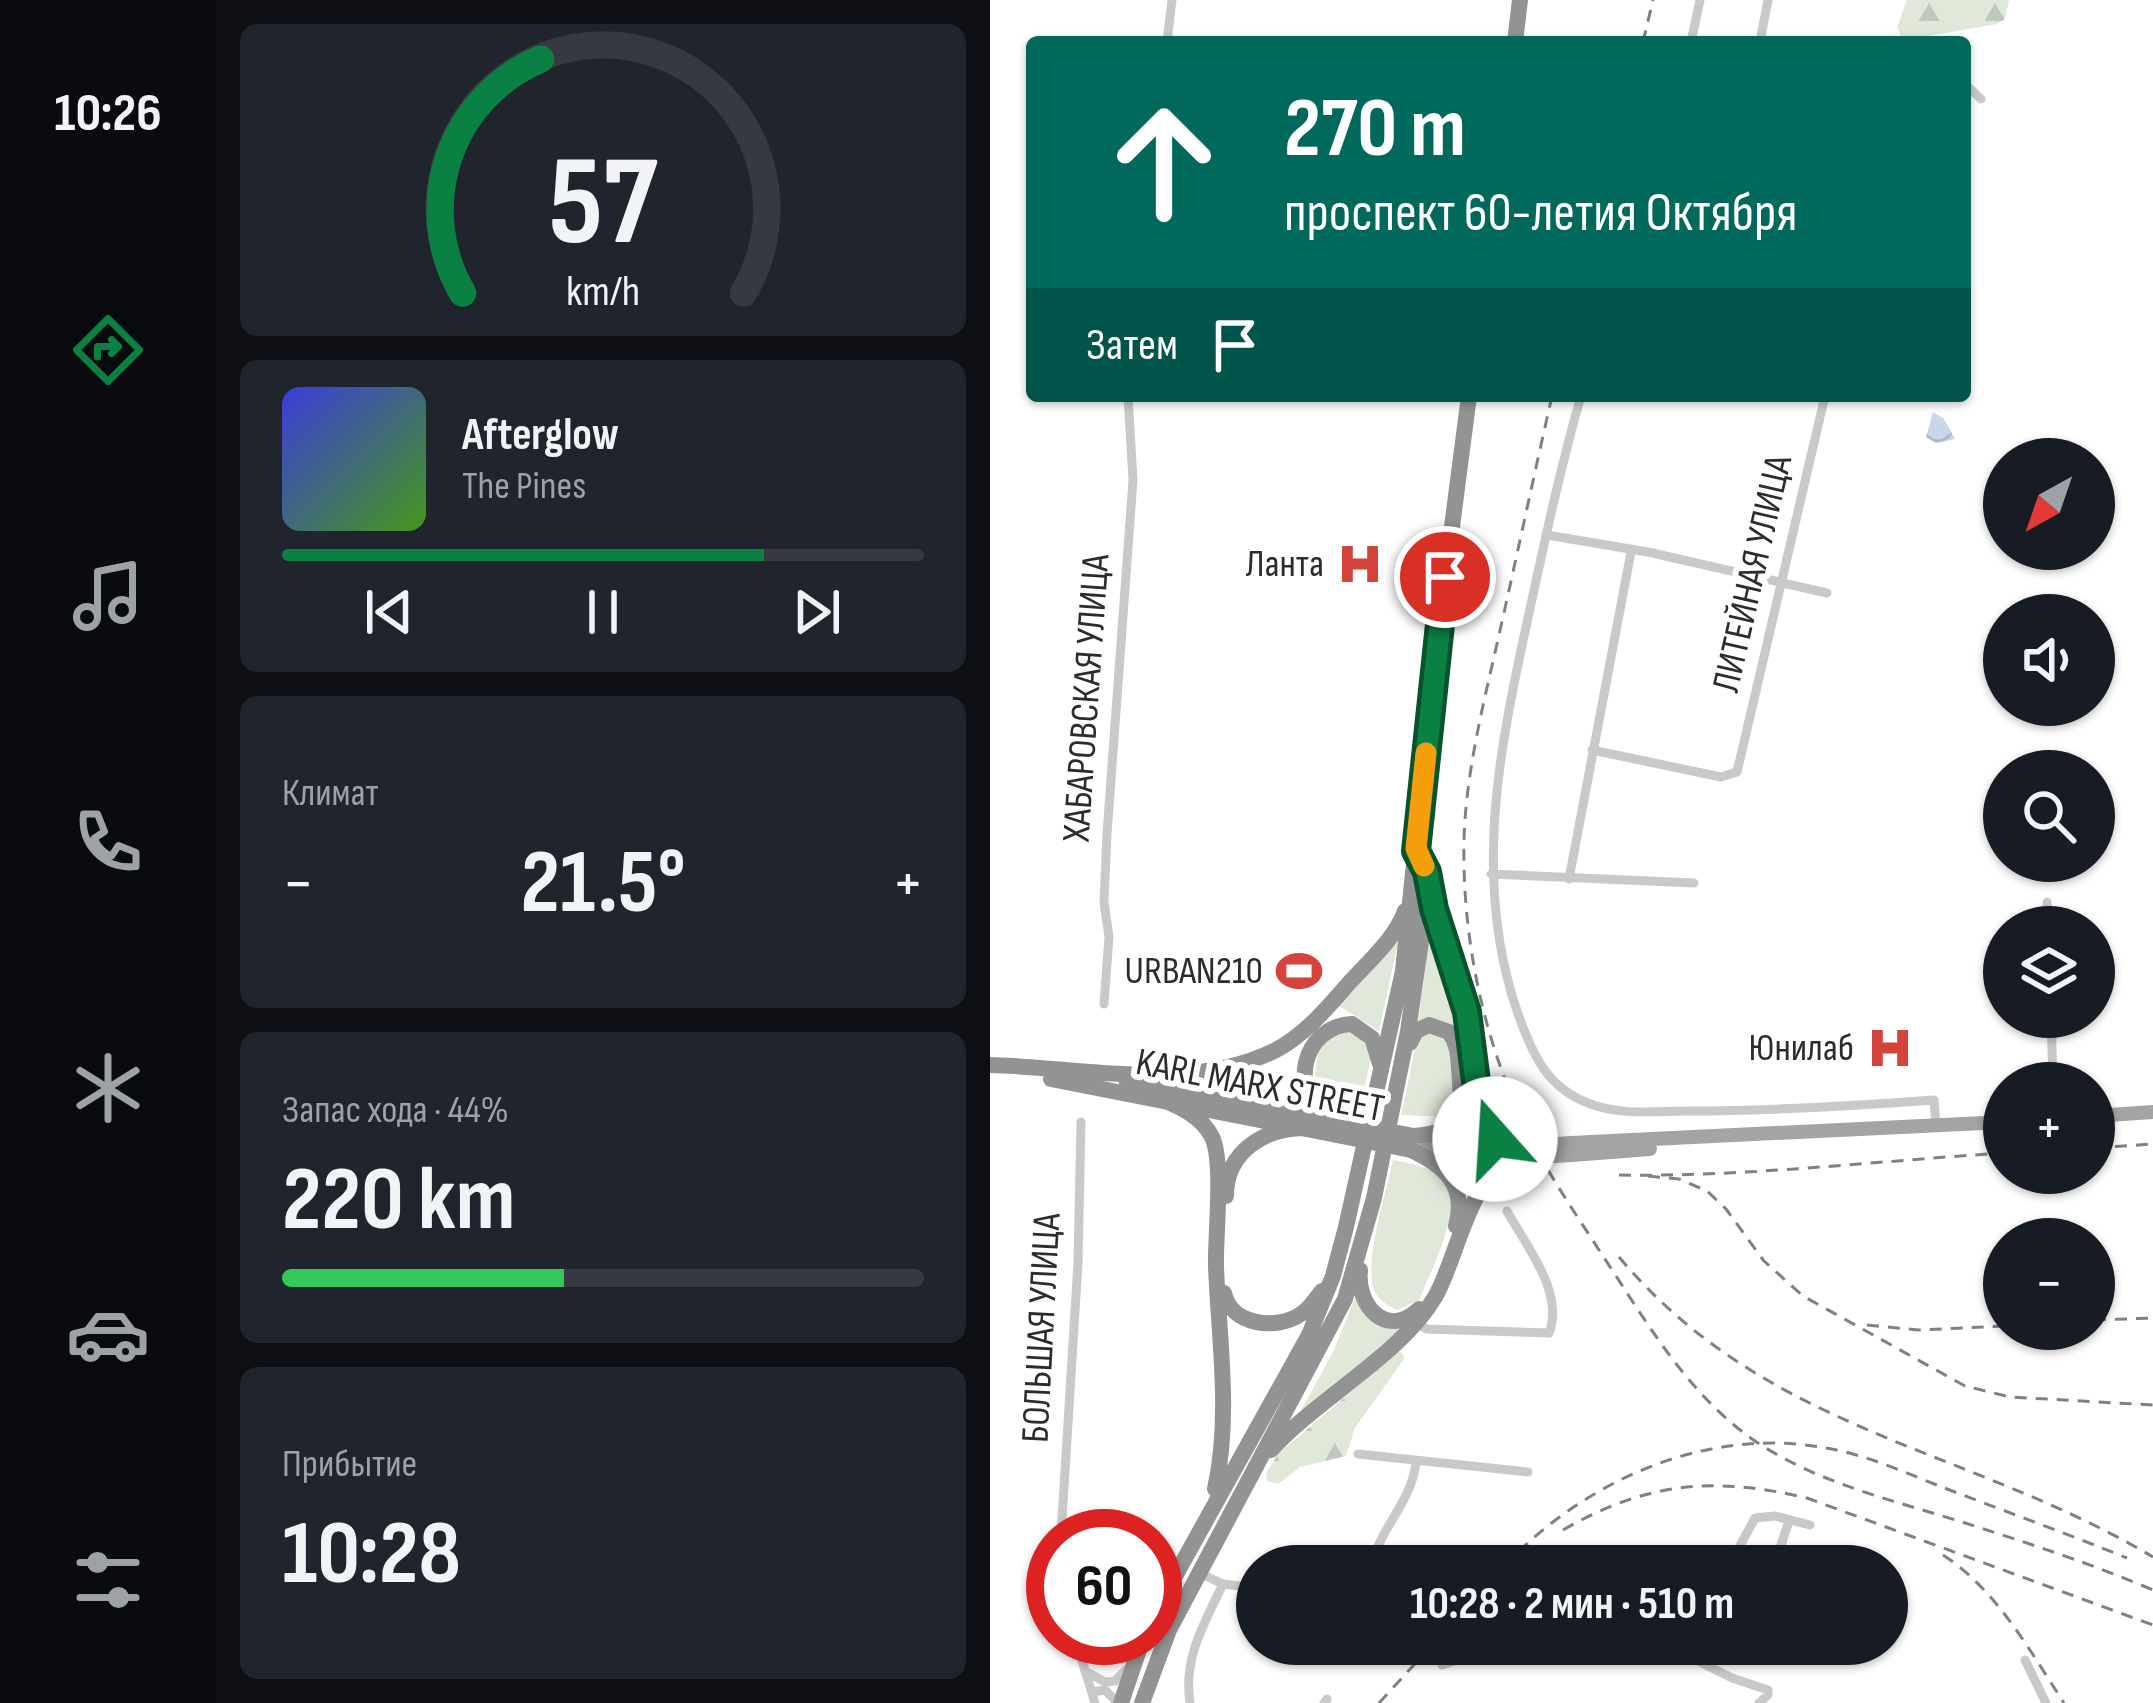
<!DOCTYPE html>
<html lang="ru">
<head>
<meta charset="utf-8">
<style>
	:root { --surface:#171b24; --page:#20242c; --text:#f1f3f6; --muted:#9ea1a6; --line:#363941; --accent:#0b8043 }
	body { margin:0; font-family:"Sofia Sans Condensed",sans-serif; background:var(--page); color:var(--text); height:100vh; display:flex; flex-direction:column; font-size:45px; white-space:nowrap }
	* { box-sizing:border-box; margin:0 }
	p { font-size:39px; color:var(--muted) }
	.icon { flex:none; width:66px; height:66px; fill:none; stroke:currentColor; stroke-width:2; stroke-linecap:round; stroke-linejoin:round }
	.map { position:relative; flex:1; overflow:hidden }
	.drawer { display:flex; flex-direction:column; gap:24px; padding:24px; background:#0d0f14; width:774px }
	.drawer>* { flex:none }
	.banner { position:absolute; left:36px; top:36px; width:945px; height:366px; border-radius:12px; box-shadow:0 3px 9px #0004; background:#00695c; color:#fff; overflow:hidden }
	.needle { width:78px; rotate:220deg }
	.tools { position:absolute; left:993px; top:438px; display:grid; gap:24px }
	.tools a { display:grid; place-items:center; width:132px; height:132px; border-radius:50%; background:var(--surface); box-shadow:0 3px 9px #0004; font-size:60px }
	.speed { position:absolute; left:36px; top:1509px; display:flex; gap:24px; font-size:60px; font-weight:700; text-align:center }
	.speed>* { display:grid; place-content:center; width:156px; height:156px; border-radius:50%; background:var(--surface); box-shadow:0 3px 9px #0004; line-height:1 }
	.speed .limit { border:18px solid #d22; background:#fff; color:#111 }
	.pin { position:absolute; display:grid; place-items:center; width:102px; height:102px; color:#fff; margin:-51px; border:6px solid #fff; border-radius:50%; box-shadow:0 3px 12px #0007 }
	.me { position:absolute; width:132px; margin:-66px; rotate:341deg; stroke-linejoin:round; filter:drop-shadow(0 0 9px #0008) }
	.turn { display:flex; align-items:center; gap:42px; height:252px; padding:0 60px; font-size:54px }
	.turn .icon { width:156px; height:156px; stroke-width:2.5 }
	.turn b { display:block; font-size:84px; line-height:102px }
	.then { display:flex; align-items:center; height:114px; padding:0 60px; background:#0003; gap:24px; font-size:45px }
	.big { font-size:90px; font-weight:700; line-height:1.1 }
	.drawer .widget { flex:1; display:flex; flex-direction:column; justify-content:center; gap:18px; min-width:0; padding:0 42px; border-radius:18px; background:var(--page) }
	.drawer .dial { align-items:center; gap:0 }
	.dial svg { height:312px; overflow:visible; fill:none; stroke:var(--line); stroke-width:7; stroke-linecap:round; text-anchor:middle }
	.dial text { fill:var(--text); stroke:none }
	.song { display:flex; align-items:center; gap:36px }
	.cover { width:144px; height:144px; border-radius:18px; background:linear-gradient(135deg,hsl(240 70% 55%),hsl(100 70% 35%)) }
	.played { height:12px; border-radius:6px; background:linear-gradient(90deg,var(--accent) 75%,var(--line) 75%) }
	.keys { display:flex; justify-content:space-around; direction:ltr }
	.heat { display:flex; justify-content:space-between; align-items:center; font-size:66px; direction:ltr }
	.charge { height:18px; border-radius:9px; background:linear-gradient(90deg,#34c759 44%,var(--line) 0) }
	.trip { position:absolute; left:246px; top:1545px; width:672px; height:120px; border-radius:60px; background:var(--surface); box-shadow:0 3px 9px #0004; font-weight:700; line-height:120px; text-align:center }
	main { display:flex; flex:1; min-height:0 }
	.dock { display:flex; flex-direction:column; width:216px; justify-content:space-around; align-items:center; background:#090b0e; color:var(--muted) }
	.dock .icon { width:84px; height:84px }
	.dock .on { color:var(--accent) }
	.dock b { font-size:54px; color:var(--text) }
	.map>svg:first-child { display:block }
	.grass { fill:#e0e8da }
	.forest { fill:url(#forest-firs) }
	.water { fill:url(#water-waves) }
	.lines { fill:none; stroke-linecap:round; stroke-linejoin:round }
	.street { stroke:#c9c9c9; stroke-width:9 }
	.primary { stroke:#a4a4a4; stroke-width:14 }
	.highway { stroke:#939393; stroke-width:16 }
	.rail { stroke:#818181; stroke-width:3; stroke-dasharray:12 9; stroke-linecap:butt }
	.primary-bridge { stroke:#a4a4a4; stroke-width:14 }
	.highway-bridge { stroke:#939393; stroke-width:16 }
	.route-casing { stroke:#07532c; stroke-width:30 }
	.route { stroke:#0b8043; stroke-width:21 }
	.slow { stroke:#f59e0b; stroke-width:21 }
	.labels { text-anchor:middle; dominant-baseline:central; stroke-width:12; stroke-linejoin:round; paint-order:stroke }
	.poi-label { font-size:39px; fill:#2c2c2c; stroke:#fff; text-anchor:end }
	.street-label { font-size:39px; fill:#2c2c2c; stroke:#fff }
</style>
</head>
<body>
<main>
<nav class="dock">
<b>10:26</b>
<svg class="icon on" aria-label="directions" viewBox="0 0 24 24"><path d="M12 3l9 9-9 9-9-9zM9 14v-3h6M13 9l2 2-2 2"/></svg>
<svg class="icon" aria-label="music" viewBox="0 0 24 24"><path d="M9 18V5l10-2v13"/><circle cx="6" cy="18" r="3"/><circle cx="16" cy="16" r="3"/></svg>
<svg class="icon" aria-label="phone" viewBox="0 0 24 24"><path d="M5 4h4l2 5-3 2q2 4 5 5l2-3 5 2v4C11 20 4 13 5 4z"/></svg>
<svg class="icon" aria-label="climate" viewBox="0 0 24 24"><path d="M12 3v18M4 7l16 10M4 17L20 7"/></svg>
<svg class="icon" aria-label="car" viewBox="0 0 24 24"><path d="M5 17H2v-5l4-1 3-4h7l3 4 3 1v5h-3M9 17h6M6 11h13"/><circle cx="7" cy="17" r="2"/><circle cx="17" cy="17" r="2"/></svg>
<svg class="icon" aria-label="filters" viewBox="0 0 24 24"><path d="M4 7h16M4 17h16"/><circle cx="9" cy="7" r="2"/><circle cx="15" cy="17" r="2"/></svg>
</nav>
<section class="drawer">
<div class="widget dial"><svg viewBox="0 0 100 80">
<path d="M14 69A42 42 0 1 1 86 69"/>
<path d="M14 69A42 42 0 0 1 34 9" stroke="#0b8043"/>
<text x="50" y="56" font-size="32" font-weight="700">57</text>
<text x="50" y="72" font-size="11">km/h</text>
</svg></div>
<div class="widget">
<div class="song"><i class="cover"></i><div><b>Afterglow</b><p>The Pines</p></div></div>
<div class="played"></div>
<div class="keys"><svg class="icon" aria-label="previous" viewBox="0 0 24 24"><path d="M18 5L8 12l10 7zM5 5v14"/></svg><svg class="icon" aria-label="pause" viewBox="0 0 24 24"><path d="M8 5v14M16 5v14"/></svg><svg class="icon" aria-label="next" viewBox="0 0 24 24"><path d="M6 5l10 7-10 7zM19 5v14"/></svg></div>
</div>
<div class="widget"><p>Климат</p>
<div class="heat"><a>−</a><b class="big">21.5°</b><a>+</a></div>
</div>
<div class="widget"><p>Запас хода · 44%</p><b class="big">220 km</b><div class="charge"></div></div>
<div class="widget"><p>Прибытие</p><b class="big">10:28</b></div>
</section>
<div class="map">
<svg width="1163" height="1703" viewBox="0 0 1163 1703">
	<defs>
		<pattern id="forest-firs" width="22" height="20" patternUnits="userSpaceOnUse" patternTransform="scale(3)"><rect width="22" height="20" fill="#e0e8da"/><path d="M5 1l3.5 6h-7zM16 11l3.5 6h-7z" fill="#c0c7bb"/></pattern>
		<pattern id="water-waves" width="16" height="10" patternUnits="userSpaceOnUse" patternTransform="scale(3)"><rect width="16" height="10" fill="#c7d7e7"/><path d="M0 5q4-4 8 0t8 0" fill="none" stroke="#abb9c6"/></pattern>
	</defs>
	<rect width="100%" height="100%" fill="#fff"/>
	<path class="grass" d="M409,938L389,1031L346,1004Z
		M443,939L466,998L472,1038L428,1024L439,942Z
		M357,1030L370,1034L383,1050L370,1107L337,1097L324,1085L328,1051L343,1036Z
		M442,1030C471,1041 470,1094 456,1117L411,1115L428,1036Z
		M403,1160C420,1164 446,1167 456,1182C474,1208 440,1273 429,1300L407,1310C399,1306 390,1301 385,1292C372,1265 397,1191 403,1160Z
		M365,1298L414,1328L308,1416L344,1350Z"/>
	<path class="forest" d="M917,0H1019L1015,19L1007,24L920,39L912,38L907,27Z
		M408,1352L413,1353L414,1359L365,1428L356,1456L310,1467L288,1484L277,1481L276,1473L288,1454Z"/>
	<path class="water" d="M943,412L954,419L965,439L946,443L936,437Z"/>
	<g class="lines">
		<path class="street" d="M177,42L182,0
			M701,42L710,0
			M770,42L778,0
			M975,84L991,99
			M591,396C570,469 554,544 538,618C509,750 482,882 528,1014C542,1053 556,1087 598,1103C630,1116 665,1111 698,1111C780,1111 862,1106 944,1100L946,1125
			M557,535L658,552L837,593
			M602,750L731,777L747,772L835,396
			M501,874L704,883
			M579,879L641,552
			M1057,902L1058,927
			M114,1004L119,937L114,902L117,834L143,480L138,396
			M1061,1017L1063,1083
			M426,1323L437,1329L559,1333C575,1293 535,1244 517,1211
			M368,1454L538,1472
			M71,1536L88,1263L91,1122
			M381,1566C390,1528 421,1503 426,1463
			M739,1566L765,1518L785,1516L820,1525
			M784,1566L799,1521
			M209,1573L233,1584L267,1588
			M85,1638L105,1703
			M674,1644L742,1678L778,1690V1695L769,1703
			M1035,1660L1056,1703
			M452,1665L516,1644
			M95,1671L115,1682L125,1681L136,1670
			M102,1692L115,1690L128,1703
			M200,1703C193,1658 214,1624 233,1584
			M334,1703L337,1699"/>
		<path class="primary" d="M426,851L437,872L444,909L477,1012L491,1120L516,1147
			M1104,1116L1163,1112
			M433,1138L512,1147
			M581,1143L1014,1122
			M426,1151L523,1159
			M582,1155L660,1149"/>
		<path class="highway" d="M525,42L530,0
			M420,1043L426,1031L439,1025L459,1032C468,1044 468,1055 469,1069C473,1112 473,1132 424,1136
			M0,1065C91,1067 199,1093 284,1051C314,1036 337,1008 359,983C379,961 405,939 415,911
			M61,1079L347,1135
			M136,1080L350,1122
			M171,1099C191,1107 212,1117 222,1137C234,1162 225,1236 226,1267C229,1340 241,1417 225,1489
			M342,1118C296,1094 312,1026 362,1024L382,1038L390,1064
			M421,1150C455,1166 477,1185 466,1226
			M236,1196C236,1151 275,1128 315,1128
			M370,1270C366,1305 396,1340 429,1309
			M234,1293C241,1325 286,1331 311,1314C320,1309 325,1299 332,1291
			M281,1450C328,1398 411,1355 445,1297C468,1258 479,1171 528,1158
			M165,1612L319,1335L343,1276L356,1227L413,971L445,657L479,396
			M131,1703L153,1638
			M152,1703L179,1630L355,1299L384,1198L418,1031L433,928L431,881"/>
		<path class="rail" d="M653,42L663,0
			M562,396C544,475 527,555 509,635C494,702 476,770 474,840C472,932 491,1029 529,1113C550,1163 582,1208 611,1253C656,1321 697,1394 765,1441C829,1484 903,1500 975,1523C1038,1543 1102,1564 1163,1590
			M1104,1148L1163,1144
			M629,1175C757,1177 885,1161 1014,1153
			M658,1176L689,1179L717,1191L736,1209L774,1261L813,1296L975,1386L1020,1397L1163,1405
			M629,1257C777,1433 978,1447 1163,1557
			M1104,1320L1163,1318
			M877,1325L928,1330L1014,1326
			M573,1530C656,1482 724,1476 817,1498L1163,1625
			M953,1555C1006,1589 1040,1651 1074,1703
			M514,1566C596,1480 716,1426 836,1448C878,1455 918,1474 957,1489C1017,1512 1078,1534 1137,1558
			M389,1703L443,1644"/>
		<path class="primary-bridge" d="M529,1147L581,1143
			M534,1158L582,1155"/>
		<path class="highway-bridge" d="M350,1122L424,1136
			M347,1135L421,1150"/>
	</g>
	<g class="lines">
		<g class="route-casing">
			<path id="route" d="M455,577L426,851L437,872L444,909L477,1012L491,1120L505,1139"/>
		</g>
		<use href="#route" class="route"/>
		<path class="slow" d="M434,866L426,848L436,753"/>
	</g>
	<defs>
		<g id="hospital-bare" transform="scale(3.6)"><path d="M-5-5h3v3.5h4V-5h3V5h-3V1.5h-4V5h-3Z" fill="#d4433c" stroke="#fff" stroke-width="2.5" paint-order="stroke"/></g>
		<g id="stadium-bare" transform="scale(3.6)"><path d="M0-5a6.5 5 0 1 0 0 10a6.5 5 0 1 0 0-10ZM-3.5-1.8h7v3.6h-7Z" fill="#d4433c" stroke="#fff" stroke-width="2.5" paint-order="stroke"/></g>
	</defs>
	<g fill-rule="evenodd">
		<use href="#hospital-bare" x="370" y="564"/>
		<use href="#stadium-bare" x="309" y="971"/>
		<use href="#hospital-bare" x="900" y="1048"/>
	</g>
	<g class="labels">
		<g class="poi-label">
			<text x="334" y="564">Ланта</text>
			<text x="273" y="971">URBAN210</text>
			<text x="864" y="1048">Юнилаб</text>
		</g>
		<g class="street-label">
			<text transform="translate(763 574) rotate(-77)">ЛИТЕЙНАЯ УЛИЦА</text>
			<text transform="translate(97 698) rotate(-86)">ХАБАРОВСКАЯ УЛИЦА</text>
			<text transform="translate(270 1086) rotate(11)">KARL MARX STREET</text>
			<text transform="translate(52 1328) rotate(-87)">БОЛЬШАЯ УЛИЦА</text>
		</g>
	</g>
</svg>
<div class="tools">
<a><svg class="needle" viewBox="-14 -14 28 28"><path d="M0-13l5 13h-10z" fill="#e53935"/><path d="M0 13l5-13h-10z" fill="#9ea1a6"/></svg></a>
<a><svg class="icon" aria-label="sound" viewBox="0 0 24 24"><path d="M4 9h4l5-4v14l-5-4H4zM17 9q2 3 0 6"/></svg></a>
<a><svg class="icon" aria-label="search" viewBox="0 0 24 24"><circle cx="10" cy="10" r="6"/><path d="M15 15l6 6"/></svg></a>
<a><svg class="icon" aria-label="layers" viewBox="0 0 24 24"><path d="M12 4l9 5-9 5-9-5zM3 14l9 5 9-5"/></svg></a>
<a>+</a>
<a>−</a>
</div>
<div class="speed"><div class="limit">60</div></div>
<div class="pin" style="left:455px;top:577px;background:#d93025"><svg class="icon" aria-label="arrive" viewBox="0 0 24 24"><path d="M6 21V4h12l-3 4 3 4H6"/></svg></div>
<svg class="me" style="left:505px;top:1139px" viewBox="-20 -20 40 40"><circle r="19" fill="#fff"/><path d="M0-13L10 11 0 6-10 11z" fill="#0b8043"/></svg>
<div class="trip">10:28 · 2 мин · 510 m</div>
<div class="banner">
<div class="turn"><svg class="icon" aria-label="ahead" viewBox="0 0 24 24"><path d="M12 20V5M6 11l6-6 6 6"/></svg><div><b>270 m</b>проспект 60-летия Октября</div></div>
<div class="then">Затем<svg class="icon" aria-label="arrive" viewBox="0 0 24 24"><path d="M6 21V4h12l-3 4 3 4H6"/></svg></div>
</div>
</div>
</main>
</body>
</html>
